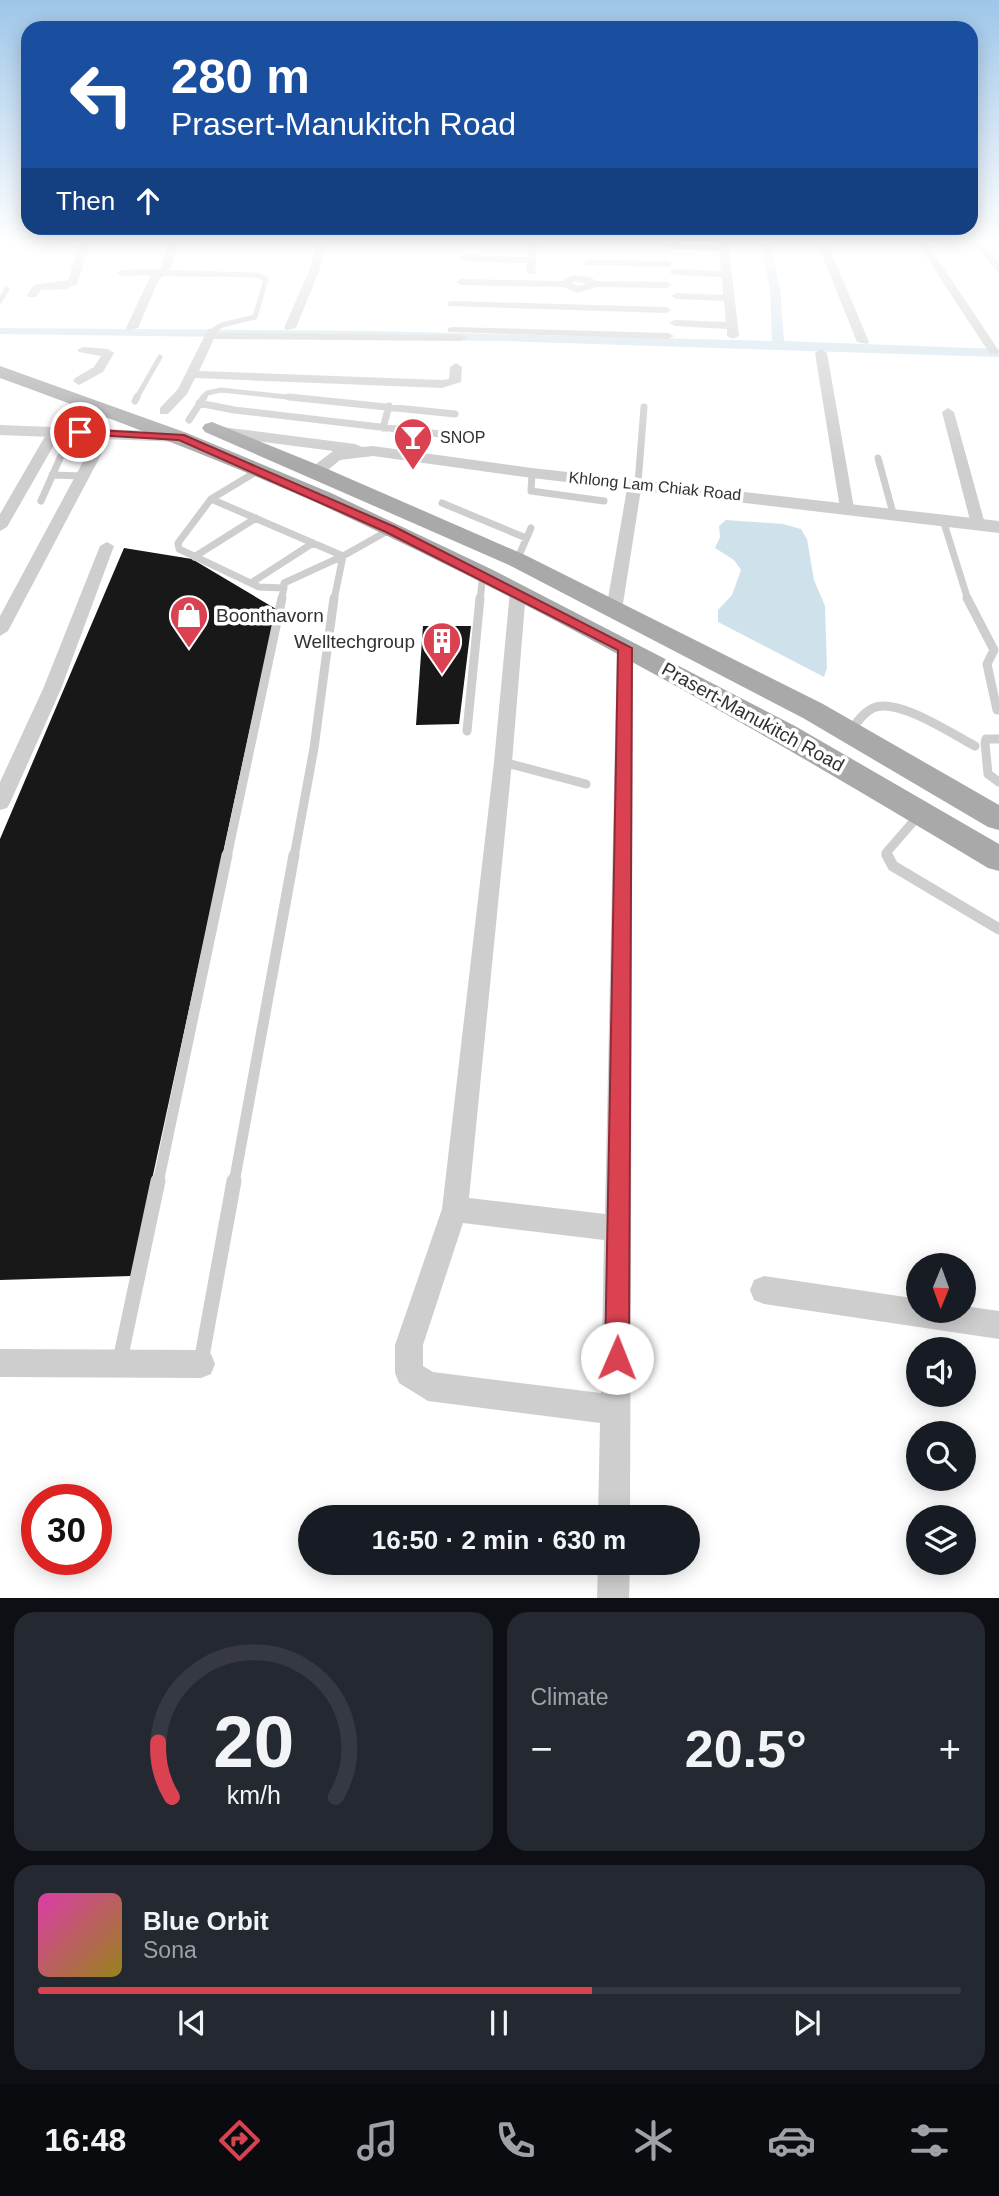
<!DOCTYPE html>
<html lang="en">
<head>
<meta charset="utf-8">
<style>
	:root { --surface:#171b24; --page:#242831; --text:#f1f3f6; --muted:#9ea1a6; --line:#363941; --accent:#da4251 }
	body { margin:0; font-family:Arial,sans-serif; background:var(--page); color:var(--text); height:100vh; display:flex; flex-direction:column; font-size:26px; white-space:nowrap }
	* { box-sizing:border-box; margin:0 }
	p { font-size:23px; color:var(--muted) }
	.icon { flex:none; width:38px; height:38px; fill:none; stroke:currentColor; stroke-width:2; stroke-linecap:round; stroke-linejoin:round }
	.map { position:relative; height:1598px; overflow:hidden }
	.drawer { display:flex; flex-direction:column; gap:14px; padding:14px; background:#0d0f14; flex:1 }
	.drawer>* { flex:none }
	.top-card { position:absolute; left:21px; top:21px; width:957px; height:214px; border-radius:21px; box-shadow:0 4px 18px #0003; background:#1a4fa0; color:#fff; overflow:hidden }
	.needle { width:46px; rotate:181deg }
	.fabs { position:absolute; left:906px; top:1253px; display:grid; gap:14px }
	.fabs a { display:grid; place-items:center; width:70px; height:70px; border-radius:50%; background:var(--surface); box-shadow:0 4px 18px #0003; font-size:35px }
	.speed { position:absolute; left:21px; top:1484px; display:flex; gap:14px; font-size:35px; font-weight:700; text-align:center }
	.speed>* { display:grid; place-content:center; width:91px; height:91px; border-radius:50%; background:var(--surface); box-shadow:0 4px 18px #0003; line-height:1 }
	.speed .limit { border:10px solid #d22; background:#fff; color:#111 }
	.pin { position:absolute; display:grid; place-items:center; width:60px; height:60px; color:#fff; margin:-30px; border:4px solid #fff; border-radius:50%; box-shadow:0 2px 7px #0007 }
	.me { position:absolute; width:77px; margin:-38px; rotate:1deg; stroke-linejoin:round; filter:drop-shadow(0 0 5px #0008) }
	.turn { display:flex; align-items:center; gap:24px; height:147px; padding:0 35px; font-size:32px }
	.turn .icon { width:91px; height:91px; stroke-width:2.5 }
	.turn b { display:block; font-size:49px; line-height:60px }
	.then { display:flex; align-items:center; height:66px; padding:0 35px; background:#0003; gap:14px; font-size:26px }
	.big { font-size:52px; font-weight:700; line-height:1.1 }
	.drawer .card { flex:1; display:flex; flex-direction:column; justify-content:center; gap:10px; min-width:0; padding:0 24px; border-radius:21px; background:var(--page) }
	.drawer .dial { align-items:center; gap:0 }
	.dial svg { height:182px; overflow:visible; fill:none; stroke:var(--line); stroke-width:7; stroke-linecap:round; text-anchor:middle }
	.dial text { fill:var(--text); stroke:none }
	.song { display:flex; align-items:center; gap:21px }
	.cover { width:84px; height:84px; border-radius:10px; background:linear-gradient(135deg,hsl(320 70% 55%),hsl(50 70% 35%)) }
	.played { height:7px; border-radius:4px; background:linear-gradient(90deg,var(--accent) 60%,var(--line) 60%) }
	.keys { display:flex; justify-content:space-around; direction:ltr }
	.heat { display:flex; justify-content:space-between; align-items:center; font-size:38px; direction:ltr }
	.drawer .tiles { flex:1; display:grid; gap:14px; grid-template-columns:1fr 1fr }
	.card:last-child { grid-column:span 2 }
	.trip { position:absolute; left:298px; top:1505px; width:402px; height:70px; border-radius:35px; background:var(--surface); box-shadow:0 4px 18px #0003; font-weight:700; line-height:70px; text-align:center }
	.dock { display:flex; height:112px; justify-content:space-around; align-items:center; background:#090b0e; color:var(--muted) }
	.dock .icon { width:49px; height:49px }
	.dock .current { color:var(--accent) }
	.dock b { font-size:32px; color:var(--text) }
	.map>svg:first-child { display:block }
	.water { fill:#cfe1eb }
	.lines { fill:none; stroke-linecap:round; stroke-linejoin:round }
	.canal { fill:#cfe1eb; fill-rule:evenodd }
	.building { fill:#181818 }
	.service-far4 { stroke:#cecece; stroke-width:5 }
	.service-far3 { stroke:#cecece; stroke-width:7 }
	.service-far2 { stroke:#cecece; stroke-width:9 }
	.service-far1 { stroke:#cecece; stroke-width:11 }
	.service { stroke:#cecece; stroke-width:15 }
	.minor { fill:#cecece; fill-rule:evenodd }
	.tertiary { fill:#cecece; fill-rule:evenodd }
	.primary { fill:#a9a9a9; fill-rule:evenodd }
	.route { fill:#da4251; stroke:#8e2b35; stroke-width:2 }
	.labels { text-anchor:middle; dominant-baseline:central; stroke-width:7; stroke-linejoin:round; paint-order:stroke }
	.far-poi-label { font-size:16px; fill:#313131; stroke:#fff; text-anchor:start }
	.far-street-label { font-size:16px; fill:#313131; stroke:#fff }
	.poi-label { font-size:19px; fill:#313131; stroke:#fff; text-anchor:start }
	.street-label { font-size:19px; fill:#313131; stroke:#fff }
</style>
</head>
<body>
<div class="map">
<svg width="999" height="1598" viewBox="0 0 999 1598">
	<rect width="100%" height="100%" fill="#fff"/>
	<path class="water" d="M726,520L783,524L801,529L807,539L814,580L825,606L827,668L824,677L718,622V610L732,595L741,570L734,560L715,548L720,537L719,526Z"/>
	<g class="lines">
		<path class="canal" d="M759,240H769L780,288L784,341L999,349V357L500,341L0,334V328L375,331L772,341L770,288Z"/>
	</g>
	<path class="building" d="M124,548L192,559L276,609L131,1276L0,1280V839Z
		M423,626H471L459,724L416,725Z"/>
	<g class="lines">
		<path class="service-far4" d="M0,301L7,289
			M212,331L222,325L255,317L266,279L257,275L216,274
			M136,399L160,357
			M203,399L207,393L221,390L306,399"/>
		<path class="service-far3" d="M289,397L455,414
			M135,401L137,397
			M199,403L234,410L457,436
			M189,420L204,397
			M383,428L389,406
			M878,458L893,513
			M259,470L211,499L178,543L179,549L259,587L284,588V583L343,556L391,529
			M532,473L531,491L604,501
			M52,475L82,476
			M638,483L644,407
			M211,499L343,556L334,600
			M41,501L64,449
			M442,503L526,538
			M943,520L968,600
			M194,557L256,518
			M517,560L531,528
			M251,583L313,543
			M281,600L284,588
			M480,600L483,574"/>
		<path class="service-far2" d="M967,598L994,650L987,664L997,710
			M467,731L480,598
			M850,732C856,723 863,713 873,708C897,697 952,734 975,746
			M999,739H986L985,743L988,774L999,782
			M503,762L586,784
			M227,857L282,598
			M294,857L314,748L334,598
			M888,857L886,853L919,815"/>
		<path class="service-far1" d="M887,855L893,866L999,929
			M158,1183L227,855
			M234,1183L294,855"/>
		<path class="service" d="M120,1360L158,1181
			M201,1362L234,1181"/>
		<path class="minor" d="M81,240H91L77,284L66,289L41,290L36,297H28L27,295L34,285L68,280Z
			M170,240H180L170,270L216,271L221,274L216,277L164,276L159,279L138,328L128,330L126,328L151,275L121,276L116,273L121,270L160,269Z
			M318,240H328L319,271L296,328L286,330L284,328L309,271Z
			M528,240H538L535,274H527L526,263L463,261L458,258L463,255L527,257Z
			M585,240H653L656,242L651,245L589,244Z
			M718,240H728L739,336L733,339L727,336V329L675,326L669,323L675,320L726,322L724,301L676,299L671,296L676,293L723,295L722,277L674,275L669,272L674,269L721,271L719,251L673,249L668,246L673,243L719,245Z
			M816,240H826L869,342L867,344L857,342Z
			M915,240H925L999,351L998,354H990Z
			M969,240H979L999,263V273Z
			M589,260L668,261L673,264L668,267L585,265L584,263Z
			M573,275L590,277L596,281L667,282L672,285L667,288L596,287L578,293L563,287L461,285L456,282L461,279L561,281ZM575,281L587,284L578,286L571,283Z
			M452,301L666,307L671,310L666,313L448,306V302Z
			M452,327L668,333L674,336L668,339L448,332V328Z
			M208,329H216L217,333L461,335L467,338L461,341L214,339L199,371L442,380L449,379L450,367L456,363L462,367L461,382L442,388L195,378L187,394L168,414H160V408L178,389Z
			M83,347L108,349L114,353L103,372L79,385L73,381L75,378L94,367L101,356L79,352L77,350Z
			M821,349L827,353L854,508L847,512L840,508L815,353Z
			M948,408L954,412L985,524L983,527H973L971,524L942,412Z
			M55,427L62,431L7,527L0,531V514L48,431Z
			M106,428L113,432L8,631L0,636V616L99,432Z
			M635,479L642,483L622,610L614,615L606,610L628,483Z
			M107,542L114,546L61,689L10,803L7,808L0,810V782L43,689L100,546Z
			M518,586L526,591L512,762L469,1198L605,1214L617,647L619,643H631L633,647L630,1517H598L600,1423L428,1401L399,1383L395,1373V1345L442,1209L494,762L510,591ZM463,1223L604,1240L601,1393L433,1372L423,1366V1345Z
			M764,1276L919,1299V1311H964V1306L999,1311V1339L764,1304L754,1300L750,1290L754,1280Z
			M0,1349L201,1350L211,1354L215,1364L211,1374L201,1378L0,1377Z
			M598,1563H630L629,1598H597Z"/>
		<path class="tertiary" d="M0,425L180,432L188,437L180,442L0,435Z
			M222,427L355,444L362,447L373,446L532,468L999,521V533L532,478L373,456L340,460L322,475L316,476L307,471L333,451L216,436L214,432L216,428Z"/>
		<path class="primary" d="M0,366L187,433L331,493L491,569L795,726L999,844V871L988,868C769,736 547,608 315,502C212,456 106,417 0,378Z
			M212,422L323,467L525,555L823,704L999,805V830L988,827L803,718L509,565L205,432L202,428L205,424Z"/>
	</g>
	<linearGradient id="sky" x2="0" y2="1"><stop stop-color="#9ec6e9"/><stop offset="0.52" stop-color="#fff"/><stop offset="1" stop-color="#fff" stop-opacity="0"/></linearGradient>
	<rect width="999" height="463" fill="url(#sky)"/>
	<path class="route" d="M80,429L184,435L395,527L632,648L629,1358L625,1367L617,1370L608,1367L605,1358L618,650L386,532L179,440L77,434L75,432Z"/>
	<defs>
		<g id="bar-pin" transform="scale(2.0125)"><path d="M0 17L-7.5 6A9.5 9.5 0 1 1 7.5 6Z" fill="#da4251" stroke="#fff"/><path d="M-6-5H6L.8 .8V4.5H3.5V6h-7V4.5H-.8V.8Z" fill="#fff"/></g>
		<g id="shop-pin" transform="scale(2.0125)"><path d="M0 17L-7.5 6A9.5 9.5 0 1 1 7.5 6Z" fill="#da4251" stroke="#fff"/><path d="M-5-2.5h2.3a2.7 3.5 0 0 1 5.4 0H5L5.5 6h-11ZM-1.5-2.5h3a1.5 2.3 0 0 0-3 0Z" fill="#fff"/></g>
		<g id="building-pin" transform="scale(2.0125)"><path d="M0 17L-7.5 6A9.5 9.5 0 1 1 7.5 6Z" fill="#da4251" stroke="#fff"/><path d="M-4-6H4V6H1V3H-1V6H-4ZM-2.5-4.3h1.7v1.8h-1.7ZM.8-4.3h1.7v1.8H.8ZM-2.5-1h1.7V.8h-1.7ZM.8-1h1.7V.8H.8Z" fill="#fff"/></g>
	</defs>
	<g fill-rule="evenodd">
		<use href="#bar-pin" x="413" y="437"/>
		<use href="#shop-pin" x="189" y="615"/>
		<use href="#building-pin" x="442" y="641"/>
	</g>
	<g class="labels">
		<g class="far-poi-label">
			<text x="440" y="437">SNOP</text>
		</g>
		<g class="far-street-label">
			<text transform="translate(655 486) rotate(6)">Khlong Lam Chiak Road</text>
		</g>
		<g class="poi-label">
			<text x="216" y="615">Boonthavorn</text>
			<text x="415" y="641" text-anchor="end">Welltechgroup</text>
		</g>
		<g class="street-label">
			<text transform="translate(753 717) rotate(29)">Prasert-Manukitch Road</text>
		</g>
	</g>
</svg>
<div class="fabs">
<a><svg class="needle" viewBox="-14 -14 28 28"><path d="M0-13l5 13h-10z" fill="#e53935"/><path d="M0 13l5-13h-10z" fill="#9ea1a6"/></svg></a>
<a><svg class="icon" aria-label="sound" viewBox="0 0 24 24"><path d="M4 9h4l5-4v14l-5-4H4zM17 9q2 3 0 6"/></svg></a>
<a><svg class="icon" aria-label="search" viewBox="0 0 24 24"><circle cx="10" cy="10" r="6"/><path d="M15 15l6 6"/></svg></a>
<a><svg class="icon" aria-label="layers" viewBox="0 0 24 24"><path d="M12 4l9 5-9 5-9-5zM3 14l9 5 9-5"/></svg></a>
</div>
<div class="speed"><div class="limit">30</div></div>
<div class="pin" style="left:80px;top:432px;background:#d93025"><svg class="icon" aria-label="arrive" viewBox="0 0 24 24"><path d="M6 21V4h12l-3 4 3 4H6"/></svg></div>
<svg class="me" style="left:617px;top:1358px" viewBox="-20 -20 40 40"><circle r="19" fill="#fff"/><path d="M0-13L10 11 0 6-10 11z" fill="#da4251"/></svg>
<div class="trip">16:50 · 2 min · 630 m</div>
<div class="top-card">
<div class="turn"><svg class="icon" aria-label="left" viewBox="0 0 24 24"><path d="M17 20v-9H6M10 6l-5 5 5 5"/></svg><div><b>280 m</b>Prasert-Manukitch Road</div></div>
<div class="then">Then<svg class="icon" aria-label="ahead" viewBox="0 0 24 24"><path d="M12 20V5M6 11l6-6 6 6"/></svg></div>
</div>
</div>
<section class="drawer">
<div class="tiles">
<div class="card dial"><svg viewBox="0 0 100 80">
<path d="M14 69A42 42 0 1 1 86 69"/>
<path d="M14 69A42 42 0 0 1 8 45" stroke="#da4251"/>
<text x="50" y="56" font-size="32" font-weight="700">20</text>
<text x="50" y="72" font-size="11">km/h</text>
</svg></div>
<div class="card"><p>Climate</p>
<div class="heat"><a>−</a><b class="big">20.5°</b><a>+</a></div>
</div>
<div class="card">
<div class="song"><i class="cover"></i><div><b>Blue Orbit</b><p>Sona</p></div></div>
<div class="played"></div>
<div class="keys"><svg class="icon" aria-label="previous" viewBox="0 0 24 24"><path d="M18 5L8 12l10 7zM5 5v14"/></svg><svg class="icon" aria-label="pause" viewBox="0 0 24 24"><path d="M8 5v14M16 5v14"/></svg><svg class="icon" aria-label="next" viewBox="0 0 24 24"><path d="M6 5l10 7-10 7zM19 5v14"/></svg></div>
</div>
</div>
</section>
<nav class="dock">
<b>16:48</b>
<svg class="icon current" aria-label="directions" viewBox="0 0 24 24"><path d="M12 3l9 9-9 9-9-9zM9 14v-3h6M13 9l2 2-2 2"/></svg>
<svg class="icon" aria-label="music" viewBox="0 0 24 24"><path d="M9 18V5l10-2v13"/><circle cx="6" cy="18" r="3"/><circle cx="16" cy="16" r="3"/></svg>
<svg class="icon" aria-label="phone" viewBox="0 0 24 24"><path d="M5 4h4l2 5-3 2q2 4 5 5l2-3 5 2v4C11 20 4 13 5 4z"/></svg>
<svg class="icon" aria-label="climate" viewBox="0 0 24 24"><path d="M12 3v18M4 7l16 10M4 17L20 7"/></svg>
<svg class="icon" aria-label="car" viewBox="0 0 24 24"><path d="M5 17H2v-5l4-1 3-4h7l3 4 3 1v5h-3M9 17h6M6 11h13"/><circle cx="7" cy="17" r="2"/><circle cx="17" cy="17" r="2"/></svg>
<svg class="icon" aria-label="filters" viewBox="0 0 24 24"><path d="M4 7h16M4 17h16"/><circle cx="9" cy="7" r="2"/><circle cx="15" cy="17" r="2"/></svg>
</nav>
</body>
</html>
